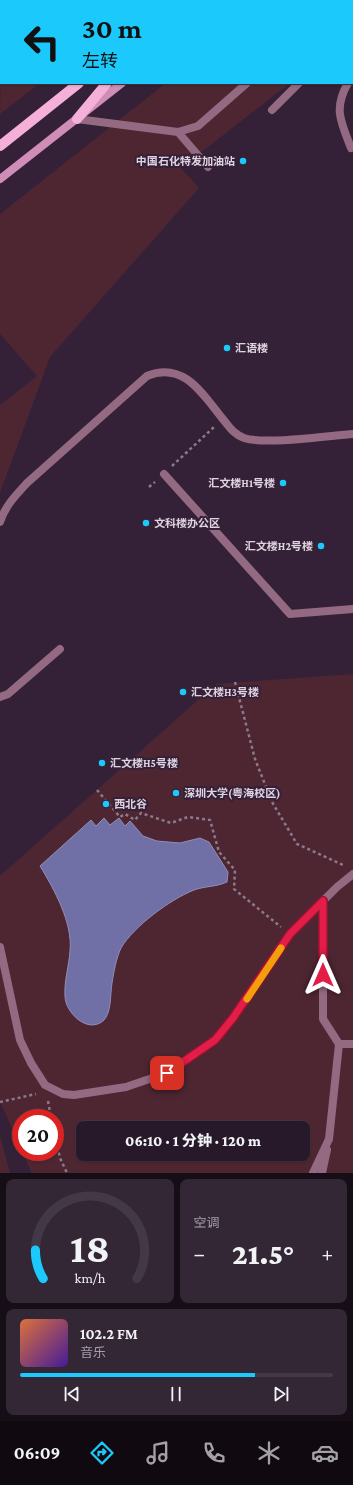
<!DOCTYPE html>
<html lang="zh">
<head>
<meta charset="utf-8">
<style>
	:root { --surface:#271929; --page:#332635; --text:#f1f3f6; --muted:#a4a0a8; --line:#433846; --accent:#1cc9fc }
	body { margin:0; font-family:"Crimson Pro","Noto Sans SC",serif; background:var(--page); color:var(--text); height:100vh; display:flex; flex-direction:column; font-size:15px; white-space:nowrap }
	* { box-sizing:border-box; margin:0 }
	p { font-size:13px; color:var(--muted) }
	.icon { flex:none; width:22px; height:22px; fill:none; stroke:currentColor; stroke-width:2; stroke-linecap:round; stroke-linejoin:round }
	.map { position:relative; height:1173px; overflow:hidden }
	.details { display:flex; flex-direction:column; gap:6px; padding:6px; background:#150e17; flex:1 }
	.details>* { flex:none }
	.banner { position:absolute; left:0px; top:0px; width:353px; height:84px; box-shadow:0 1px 3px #0004,0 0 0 1px var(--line); background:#1cc9fc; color:#111; overflow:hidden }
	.speed { position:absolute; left:12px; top:1109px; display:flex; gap:8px; font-size:20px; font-weight:700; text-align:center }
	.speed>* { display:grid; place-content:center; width:52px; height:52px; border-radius:50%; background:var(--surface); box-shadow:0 1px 3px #0004,0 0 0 1px var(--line); line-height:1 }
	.speed .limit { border:6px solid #d22; background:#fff; color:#111 }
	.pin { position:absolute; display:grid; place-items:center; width:34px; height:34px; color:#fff; margin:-17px; border-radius:8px; box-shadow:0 2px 6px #0006 }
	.me { position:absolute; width:44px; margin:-22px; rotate:0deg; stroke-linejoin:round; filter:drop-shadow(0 0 3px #0008) }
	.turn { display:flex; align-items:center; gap:14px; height:84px; padding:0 16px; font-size:18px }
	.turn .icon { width:52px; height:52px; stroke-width:2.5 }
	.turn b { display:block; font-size:28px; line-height:34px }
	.big { font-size:30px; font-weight:800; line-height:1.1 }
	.details .card { flex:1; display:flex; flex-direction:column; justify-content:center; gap:6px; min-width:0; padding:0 14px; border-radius:8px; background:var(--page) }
	.details .dial { align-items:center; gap:0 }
	.dial svg { height:104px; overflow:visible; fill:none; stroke:var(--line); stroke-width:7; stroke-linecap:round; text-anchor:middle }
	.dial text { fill:var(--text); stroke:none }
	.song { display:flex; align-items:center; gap:12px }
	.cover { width:48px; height:48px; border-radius:6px; background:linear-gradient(135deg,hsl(20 70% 55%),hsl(260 70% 35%)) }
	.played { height:4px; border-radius:2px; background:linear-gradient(90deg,var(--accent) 75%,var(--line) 75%) }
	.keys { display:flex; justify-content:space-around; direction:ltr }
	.heat { display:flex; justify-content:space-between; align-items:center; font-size:22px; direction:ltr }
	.details .tiles { flex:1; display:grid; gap:6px; grid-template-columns:1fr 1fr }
	.card:last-child { grid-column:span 2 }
	.trip { position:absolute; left:76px; top:1121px; width:234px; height:40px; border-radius:8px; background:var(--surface); box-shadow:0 1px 3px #0004,0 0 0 1px var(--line); font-weight:800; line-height:40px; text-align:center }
	.tab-bar { display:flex; height:64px; justify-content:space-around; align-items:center; background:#100a10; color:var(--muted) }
	.tab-bar .icon { width:28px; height:28px }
	.tab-bar .active { color:var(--accent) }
	.tab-bar b { font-size:18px; color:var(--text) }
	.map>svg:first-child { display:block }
	.green { fill:#4e2632; fill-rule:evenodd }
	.water { fill:#7070a6; stroke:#928eb8 }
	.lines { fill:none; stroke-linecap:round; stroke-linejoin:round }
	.path { stroke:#8a7a8c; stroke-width:2.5; stroke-dasharray:3 3; stroke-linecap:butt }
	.lane { stroke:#946a83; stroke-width:8 }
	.street { stroke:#946a83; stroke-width:8 }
	.secondary { stroke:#d08db7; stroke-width:8 }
	.primary { stroke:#f5b0da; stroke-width:10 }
	.route-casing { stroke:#92132f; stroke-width:10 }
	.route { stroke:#e11d48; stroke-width:7 }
	.slow { stroke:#f59e0b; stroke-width:7 }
	.poi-dot { fill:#1cc9fc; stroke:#342137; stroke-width:1.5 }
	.labels { text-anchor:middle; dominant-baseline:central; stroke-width:4; stroke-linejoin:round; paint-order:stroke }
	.poi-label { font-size:11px; font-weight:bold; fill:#e0d3e1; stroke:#342137; text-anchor:start }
</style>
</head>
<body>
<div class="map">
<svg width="353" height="1173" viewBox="0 0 353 1173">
	<rect width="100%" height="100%" fill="#342137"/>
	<path class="green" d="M77,0H144L76,1Z
		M271,0H353V32L352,1H270Z
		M1,61V83H40L0,114Z
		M166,83H290L181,168L199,188L50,357L0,493V405L37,376L0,334V214Z
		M353,674V1173H32L22,1152H55V1118H21V1149L0,1101V876L216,684ZM83,1128H303V1154H83Z
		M0,1136L10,1173H0Z"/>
	<path class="water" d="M104,818L110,825L119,818L125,826L130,821L143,836L157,841L180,843L200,838L209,842L228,872L227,882C216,887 205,886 194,890C171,899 134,926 121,948C116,959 114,971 112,983C110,994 112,1013 103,1021C87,1034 65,1012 65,996C64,981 69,966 70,951C73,923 54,889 40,866L91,820L96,826Z"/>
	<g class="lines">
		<path class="path" d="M172,466L214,427
			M149,487L155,482
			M235,682L255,759L272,802L297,844L345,866
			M97,790L120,817L125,814L135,820L141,813L171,823L188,817L210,820L219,852L235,870L234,889L281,927
			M48,1101L51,1118
			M0,1102L36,1094
			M55,1135L60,1158L67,1173"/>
		<path class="lane" d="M275,0L276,1
			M272,110L299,83
			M77,119L178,132L208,167
			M178,132L198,126L247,83
			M0,522C5,506 16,495 27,483L147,376C183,361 202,393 222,418C229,426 233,434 244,438C266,445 327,436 353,434
			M0,697L8,694L60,649
			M323,901V1019L339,1044H353
			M0,947L20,1040L31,1063L45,1085L63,1094L74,1095L126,1087L167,1073L215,1040L233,1018L290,934L337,887L353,874
			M313,1173L329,1139L339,1044
			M322,1173L327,1150"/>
		<path class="street" d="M352,79L353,78
			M348,83C333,109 341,122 351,148
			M164,474L290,614L353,609"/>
		<path class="secondary" d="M225,1L226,0
			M0,179L122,83"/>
		<path class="primary" d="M43,1L45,0
			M182,1L183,0
			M0,36L1,35
			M77,119L107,83
			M0,146L79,83"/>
	</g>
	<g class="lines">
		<g class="route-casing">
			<path id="route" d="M167,1073L215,1040L233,1018L290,934L323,901V975"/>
		</g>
		<use href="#route" class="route"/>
		<path class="slow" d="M247,999L281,948"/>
	</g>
	<g class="poi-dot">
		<circle cx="243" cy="161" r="4"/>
		<circle cx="227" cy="348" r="4"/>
		<circle cx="283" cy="483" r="4"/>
		<circle cx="146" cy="523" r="4"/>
		<circle cx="321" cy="546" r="4"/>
		<circle cx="183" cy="692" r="4"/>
		<circle cx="102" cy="763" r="4"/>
		<circle cx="176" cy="793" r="4"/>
		<circle cx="106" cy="804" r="4"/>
	</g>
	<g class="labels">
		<g class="poi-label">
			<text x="235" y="161" text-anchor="end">中国石化特发加油站</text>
			<text x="235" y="348">汇语楼</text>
			<text x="275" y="483" text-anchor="end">汇文楼H1号楼</text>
			<text x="154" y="523">文科楼办公区</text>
			<text x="313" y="546" text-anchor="end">汇文楼H2号楼</text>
			<text x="191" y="692">汇文楼H3号楼</text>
			<text x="110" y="763">汇文楼H5号楼</text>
			<text x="184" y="793">深圳大学(粤海校区)</text>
			<text x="114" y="804">西北谷</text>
		</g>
	</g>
</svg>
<div class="speed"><div class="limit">20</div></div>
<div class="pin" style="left:167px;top:1073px;background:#d93025"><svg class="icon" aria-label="arrive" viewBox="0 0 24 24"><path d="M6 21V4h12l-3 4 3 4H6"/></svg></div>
<svg class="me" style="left:323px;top:975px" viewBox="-20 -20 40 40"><path d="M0-17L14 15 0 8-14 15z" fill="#e11d48" stroke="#fff" stroke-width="4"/></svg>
<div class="trip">06:10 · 1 分钟 · 120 m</div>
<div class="banner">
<div class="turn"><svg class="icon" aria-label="left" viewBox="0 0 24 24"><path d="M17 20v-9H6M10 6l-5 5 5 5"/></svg><div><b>30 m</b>左转</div></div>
</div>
</div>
<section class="details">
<div class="tiles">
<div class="card dial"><svg viewBox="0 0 100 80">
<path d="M14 69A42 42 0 1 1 86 69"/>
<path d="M14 69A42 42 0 0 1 8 47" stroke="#1cc9fc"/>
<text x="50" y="56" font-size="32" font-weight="700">18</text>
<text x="50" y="72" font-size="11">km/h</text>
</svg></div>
<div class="card"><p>空调</p>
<div class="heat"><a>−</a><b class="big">21.5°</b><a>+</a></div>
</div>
<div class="card">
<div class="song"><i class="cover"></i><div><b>102.2 FM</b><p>音乐</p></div></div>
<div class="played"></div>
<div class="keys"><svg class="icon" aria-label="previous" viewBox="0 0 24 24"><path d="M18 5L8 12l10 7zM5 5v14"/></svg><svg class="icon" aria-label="pause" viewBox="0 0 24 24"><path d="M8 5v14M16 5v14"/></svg><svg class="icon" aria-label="next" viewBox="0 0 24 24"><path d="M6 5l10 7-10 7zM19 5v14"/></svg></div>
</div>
</div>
</section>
<nav class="tab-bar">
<b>06:09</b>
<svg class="icon active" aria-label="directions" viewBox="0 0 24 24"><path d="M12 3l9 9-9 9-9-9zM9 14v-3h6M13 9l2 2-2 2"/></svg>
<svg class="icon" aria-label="music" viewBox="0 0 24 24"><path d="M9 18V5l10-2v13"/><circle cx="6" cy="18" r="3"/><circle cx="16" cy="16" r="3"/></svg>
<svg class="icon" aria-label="phone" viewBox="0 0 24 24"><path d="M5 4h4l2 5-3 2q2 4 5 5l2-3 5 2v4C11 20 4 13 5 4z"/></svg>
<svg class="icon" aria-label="climate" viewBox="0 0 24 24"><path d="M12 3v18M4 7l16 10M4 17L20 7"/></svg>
<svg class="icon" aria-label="car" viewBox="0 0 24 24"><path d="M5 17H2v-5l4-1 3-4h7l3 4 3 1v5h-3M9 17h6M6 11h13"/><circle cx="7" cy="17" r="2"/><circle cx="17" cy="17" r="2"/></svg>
</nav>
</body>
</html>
